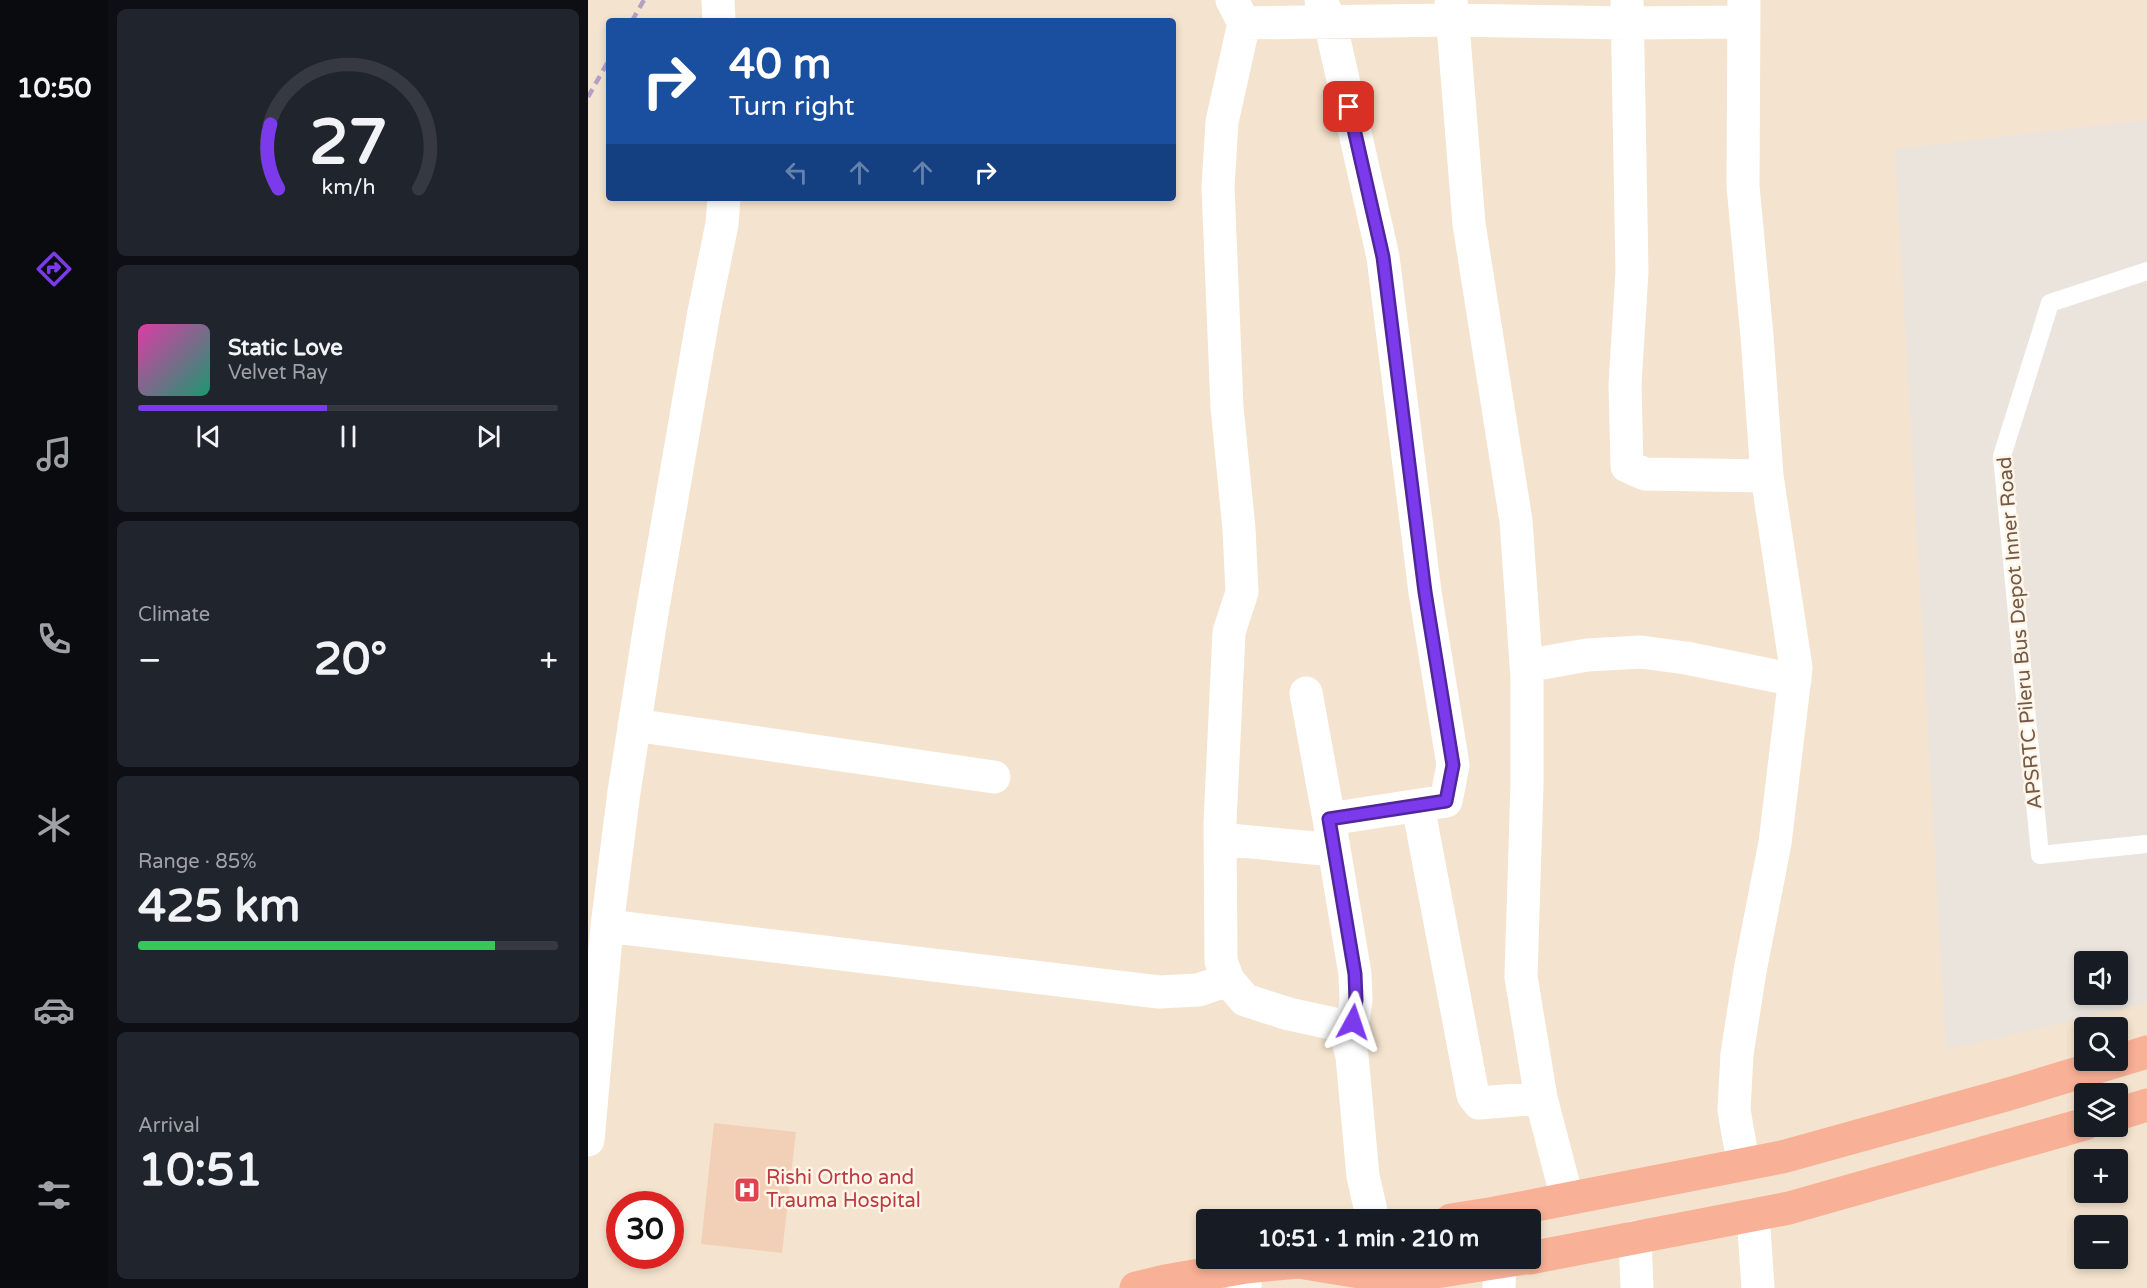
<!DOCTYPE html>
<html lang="en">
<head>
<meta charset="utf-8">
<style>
	:root { --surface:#171b24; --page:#20242c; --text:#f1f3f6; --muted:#9ea1a6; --line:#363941; --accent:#7c3aed }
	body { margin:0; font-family:"Varela Round",sans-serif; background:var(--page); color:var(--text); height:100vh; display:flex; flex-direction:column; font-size:22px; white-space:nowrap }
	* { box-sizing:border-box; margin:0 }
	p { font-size:20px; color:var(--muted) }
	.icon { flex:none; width:33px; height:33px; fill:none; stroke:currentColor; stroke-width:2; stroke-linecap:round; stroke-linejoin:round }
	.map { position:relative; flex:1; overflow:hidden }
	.panel { display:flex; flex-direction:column; gap:9px; padding:9px; background:#0d0f14; width:480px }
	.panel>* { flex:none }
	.banner { position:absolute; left:18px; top:18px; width:570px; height:183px; border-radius:6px; box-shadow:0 3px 9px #0003; background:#1a4fa0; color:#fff; overflow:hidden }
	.fabs { position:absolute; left:1486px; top:951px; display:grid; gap:12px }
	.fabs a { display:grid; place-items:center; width:54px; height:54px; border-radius:6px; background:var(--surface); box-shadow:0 3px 9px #0003; font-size:30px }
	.speed { position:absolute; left:18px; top:1191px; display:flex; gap:12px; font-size:30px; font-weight:700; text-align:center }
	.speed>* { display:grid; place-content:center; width:78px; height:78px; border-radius:50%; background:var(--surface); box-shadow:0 3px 9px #0003; line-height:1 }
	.speed .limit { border:9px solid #d22; background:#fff; color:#111 }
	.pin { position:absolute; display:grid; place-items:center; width:51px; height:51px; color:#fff; margin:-26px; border-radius:12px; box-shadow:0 3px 9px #0006 }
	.me { position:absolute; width:66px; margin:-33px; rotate:5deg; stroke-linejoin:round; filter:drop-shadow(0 0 4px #0008) }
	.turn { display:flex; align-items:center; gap:21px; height:126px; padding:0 24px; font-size:27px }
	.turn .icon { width:78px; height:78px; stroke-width:2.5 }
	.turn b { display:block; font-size:42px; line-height:51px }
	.lanes { display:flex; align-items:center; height:57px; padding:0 24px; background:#0003; justify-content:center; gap:30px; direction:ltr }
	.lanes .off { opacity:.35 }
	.big { font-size:45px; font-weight:700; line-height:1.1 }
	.panel .widget { flex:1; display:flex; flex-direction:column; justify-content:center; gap:9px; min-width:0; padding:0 21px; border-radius:9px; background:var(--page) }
	.panel .dial { align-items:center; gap:0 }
	.dial svg { height:156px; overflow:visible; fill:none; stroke:var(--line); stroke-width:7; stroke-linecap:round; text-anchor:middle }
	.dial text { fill:var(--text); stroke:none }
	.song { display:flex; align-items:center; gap:18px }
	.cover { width:72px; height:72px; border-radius:9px; background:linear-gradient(135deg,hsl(320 70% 55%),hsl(160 70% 35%)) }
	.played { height:6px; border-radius:3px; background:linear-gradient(90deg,var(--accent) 45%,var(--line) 45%) }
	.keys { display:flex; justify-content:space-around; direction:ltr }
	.heat { display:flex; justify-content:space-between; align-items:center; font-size:33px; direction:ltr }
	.charge { height:9px; border-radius:4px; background:linear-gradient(90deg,#34c759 85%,var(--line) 0) }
	.trip { position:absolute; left:608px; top:1209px; width:345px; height:60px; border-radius:6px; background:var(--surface); box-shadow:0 3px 9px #0003; font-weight:700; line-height:60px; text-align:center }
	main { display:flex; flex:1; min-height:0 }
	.tabs { display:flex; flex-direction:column; width:108px; justify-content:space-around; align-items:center; background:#090b0e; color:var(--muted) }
	.tabs .icon { width:42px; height:42px }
	.tabs .active { color:var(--accent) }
	.tabs b { font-size:27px; color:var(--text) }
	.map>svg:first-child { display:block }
	.residential { fill:#f4e4cf; fill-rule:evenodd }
	.industrial { fill:#ebe4dd; fill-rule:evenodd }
	.building { fill:#f2d0b8 }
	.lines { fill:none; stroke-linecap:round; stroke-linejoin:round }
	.lane { stroke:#fff; stroke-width:18 }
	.street { stroke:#fff; stroke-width:33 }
	.highway { stroke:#f8b096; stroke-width:33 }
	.rail { stroke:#b4a0c5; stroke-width:4.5; stroke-dasharray:9 6; stroke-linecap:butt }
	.route-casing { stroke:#51269a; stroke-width:15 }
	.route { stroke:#7c3aed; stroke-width:10 }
	.labels { text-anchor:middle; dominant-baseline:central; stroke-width:5; stroke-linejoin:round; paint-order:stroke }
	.street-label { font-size:20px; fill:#745848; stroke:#fff6e8 }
	.health-label { font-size:20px; fill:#be3a42; stroke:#fff6e8; text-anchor:start }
</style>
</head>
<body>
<main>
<nav class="tabs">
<b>10:50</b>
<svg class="icon active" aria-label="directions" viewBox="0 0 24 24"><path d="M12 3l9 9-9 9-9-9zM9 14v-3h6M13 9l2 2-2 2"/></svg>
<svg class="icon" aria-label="music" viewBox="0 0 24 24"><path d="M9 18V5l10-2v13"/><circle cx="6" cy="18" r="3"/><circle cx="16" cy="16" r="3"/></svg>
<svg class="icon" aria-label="phone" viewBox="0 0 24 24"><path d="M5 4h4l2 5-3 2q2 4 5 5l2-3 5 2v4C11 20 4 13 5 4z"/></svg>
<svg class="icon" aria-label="climate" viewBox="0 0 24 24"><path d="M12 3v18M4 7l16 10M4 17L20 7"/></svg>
<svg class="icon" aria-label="car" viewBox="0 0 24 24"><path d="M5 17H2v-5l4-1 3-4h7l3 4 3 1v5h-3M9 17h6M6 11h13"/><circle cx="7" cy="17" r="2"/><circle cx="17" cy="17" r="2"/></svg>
<svg class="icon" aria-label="filters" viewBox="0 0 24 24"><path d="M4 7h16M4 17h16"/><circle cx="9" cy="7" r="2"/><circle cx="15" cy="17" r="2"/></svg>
</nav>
<section class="panel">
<div class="widget dial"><svg viewBox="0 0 100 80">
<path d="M14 69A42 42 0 1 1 86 69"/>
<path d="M14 69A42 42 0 0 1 10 36" stroke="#7c3aed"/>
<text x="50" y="56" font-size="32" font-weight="700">27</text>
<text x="50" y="72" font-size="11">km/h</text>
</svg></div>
<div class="widget">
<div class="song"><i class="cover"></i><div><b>Static Love</b><p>Velvet Ray</p></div></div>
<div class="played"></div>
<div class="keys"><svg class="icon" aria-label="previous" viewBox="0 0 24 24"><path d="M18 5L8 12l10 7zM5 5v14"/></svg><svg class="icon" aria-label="pause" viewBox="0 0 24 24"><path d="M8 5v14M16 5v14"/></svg><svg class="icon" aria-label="next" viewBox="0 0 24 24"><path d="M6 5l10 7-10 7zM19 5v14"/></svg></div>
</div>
<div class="widget"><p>Climate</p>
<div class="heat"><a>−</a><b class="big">20°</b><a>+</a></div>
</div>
<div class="widget"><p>Range · 85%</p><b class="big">425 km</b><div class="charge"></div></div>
<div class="widget"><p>Arrival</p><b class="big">10:51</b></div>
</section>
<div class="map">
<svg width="1559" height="1288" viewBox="0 0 1559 1288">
	<rect width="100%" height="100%" fill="#fdf2e1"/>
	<path class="residential" d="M0,0H1559V1288H0ZM21,21H585V198H21ZM1497,962H1530V994H1497ZM1497,1028H1530V1060H1497ZM1497,1094H1530V1126H1497ZM1497,1160H1530V1192H1497ZM32,1204H82V1256H32ZM618,1220H942V1258H618ZM1497,1226H1530V1258H1497Z"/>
	<path class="industrial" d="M1559,120V1003L1358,1050L1307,149ZM1497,962H1530V994H1497Z"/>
	<path class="building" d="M126,1123L208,1132L194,1253L113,1244Z"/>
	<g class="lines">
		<path class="lane" d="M1559,271L1462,303L1414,456L1452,855L1559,844"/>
		<path class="street" d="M130,0L131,21
			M644,0L656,23L634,122L630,187L639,407L651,529L654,592L641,632L632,823L633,961L640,980L657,1000L701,1014L747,1024L757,1031L764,1056L775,1176L785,1220
			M733,0L742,22L795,257L837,592L865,765L858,801L741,819L767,974L768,1000L765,1022L757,1031
			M863,0L881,224L928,521L939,678V783L933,977L953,1098L979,1198
			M1039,0L1044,272L1037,384L1039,466L1057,474L1179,476
			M1156,0L1155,186L1169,336L1179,476L1208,668L1187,843L1162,971L1149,1054L1146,1110L1153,1150L1159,1163
			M656,23L864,20L1040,23L1156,22
			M938,666L999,655L1053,652L1098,658L1207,680
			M718,693L741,819
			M46,725L406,777
			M830,806L885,1095L891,1103L953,1098
			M632,839L746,850
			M19,926L571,992L610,990L640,980
			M0,1140L19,926L36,792L63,619L116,312L134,224L136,198
			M1165,1215L1170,1288
			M1047,1237L1049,1288
			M657,1288L658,1267
			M911,1288L912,1264"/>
		<path class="highway" d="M1530,1114L1559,1105
			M863,1220L907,1213L1194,1157L1421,1094L1559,1052
			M942,1258L1201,1208L1497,1124
			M548,1288L577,1281L658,1267L710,1262L809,1278L937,1258"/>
		<path class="rail" d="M44,21L56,0
			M0,97L21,60"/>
	</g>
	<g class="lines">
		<g class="route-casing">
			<path id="route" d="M761,107L795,257L837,592L865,765L858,801L741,819L767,974L768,1000L765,1022"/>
		</g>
		<use href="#route" class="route"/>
	</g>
	<defs>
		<g id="hospital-square" transform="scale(1.35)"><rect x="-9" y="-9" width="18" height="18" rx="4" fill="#e0444e" stroke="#fff6e8"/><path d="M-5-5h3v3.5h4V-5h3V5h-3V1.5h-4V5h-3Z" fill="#fff"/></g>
	</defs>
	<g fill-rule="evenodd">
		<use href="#hospital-square" x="159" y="1190"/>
	</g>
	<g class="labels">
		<g class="street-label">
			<text transform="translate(1432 633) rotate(-95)">APSRTC Pileru Bus Depot Inner Road</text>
		</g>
		<g class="health-label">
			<text x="178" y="1178">Rishi Ortho and<tspan x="178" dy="23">Trauma Hospital</tspan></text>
		</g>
	</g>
</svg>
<div class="fabs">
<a><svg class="icon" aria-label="sound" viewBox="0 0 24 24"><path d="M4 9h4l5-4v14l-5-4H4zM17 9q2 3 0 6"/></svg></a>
<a><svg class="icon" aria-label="search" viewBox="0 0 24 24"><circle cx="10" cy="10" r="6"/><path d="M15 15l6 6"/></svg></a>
<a><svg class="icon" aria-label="layers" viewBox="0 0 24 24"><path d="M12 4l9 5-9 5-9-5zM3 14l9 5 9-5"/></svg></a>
<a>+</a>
<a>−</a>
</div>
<div class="speed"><div class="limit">30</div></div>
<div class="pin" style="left:761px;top:107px;background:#d93025"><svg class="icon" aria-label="arrive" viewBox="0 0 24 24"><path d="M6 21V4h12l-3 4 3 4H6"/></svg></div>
<svg class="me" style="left:765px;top:1022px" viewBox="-20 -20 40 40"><path d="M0-17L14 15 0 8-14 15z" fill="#7c3aed" stroke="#fff" stroke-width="4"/></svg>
<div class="trip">10:51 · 1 min · 210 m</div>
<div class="banner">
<div class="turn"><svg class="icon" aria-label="right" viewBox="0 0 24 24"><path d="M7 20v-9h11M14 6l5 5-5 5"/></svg><div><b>40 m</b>Turn right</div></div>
<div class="lanes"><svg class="icon off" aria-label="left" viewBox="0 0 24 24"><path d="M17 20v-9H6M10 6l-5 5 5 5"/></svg><svg class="icon off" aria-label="ahead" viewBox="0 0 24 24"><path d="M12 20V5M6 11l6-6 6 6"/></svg><svg class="icon off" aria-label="ahead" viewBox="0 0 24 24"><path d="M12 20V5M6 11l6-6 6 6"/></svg><svg class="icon" aria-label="right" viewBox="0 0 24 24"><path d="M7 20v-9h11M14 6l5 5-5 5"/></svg></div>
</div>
</div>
</main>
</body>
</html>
